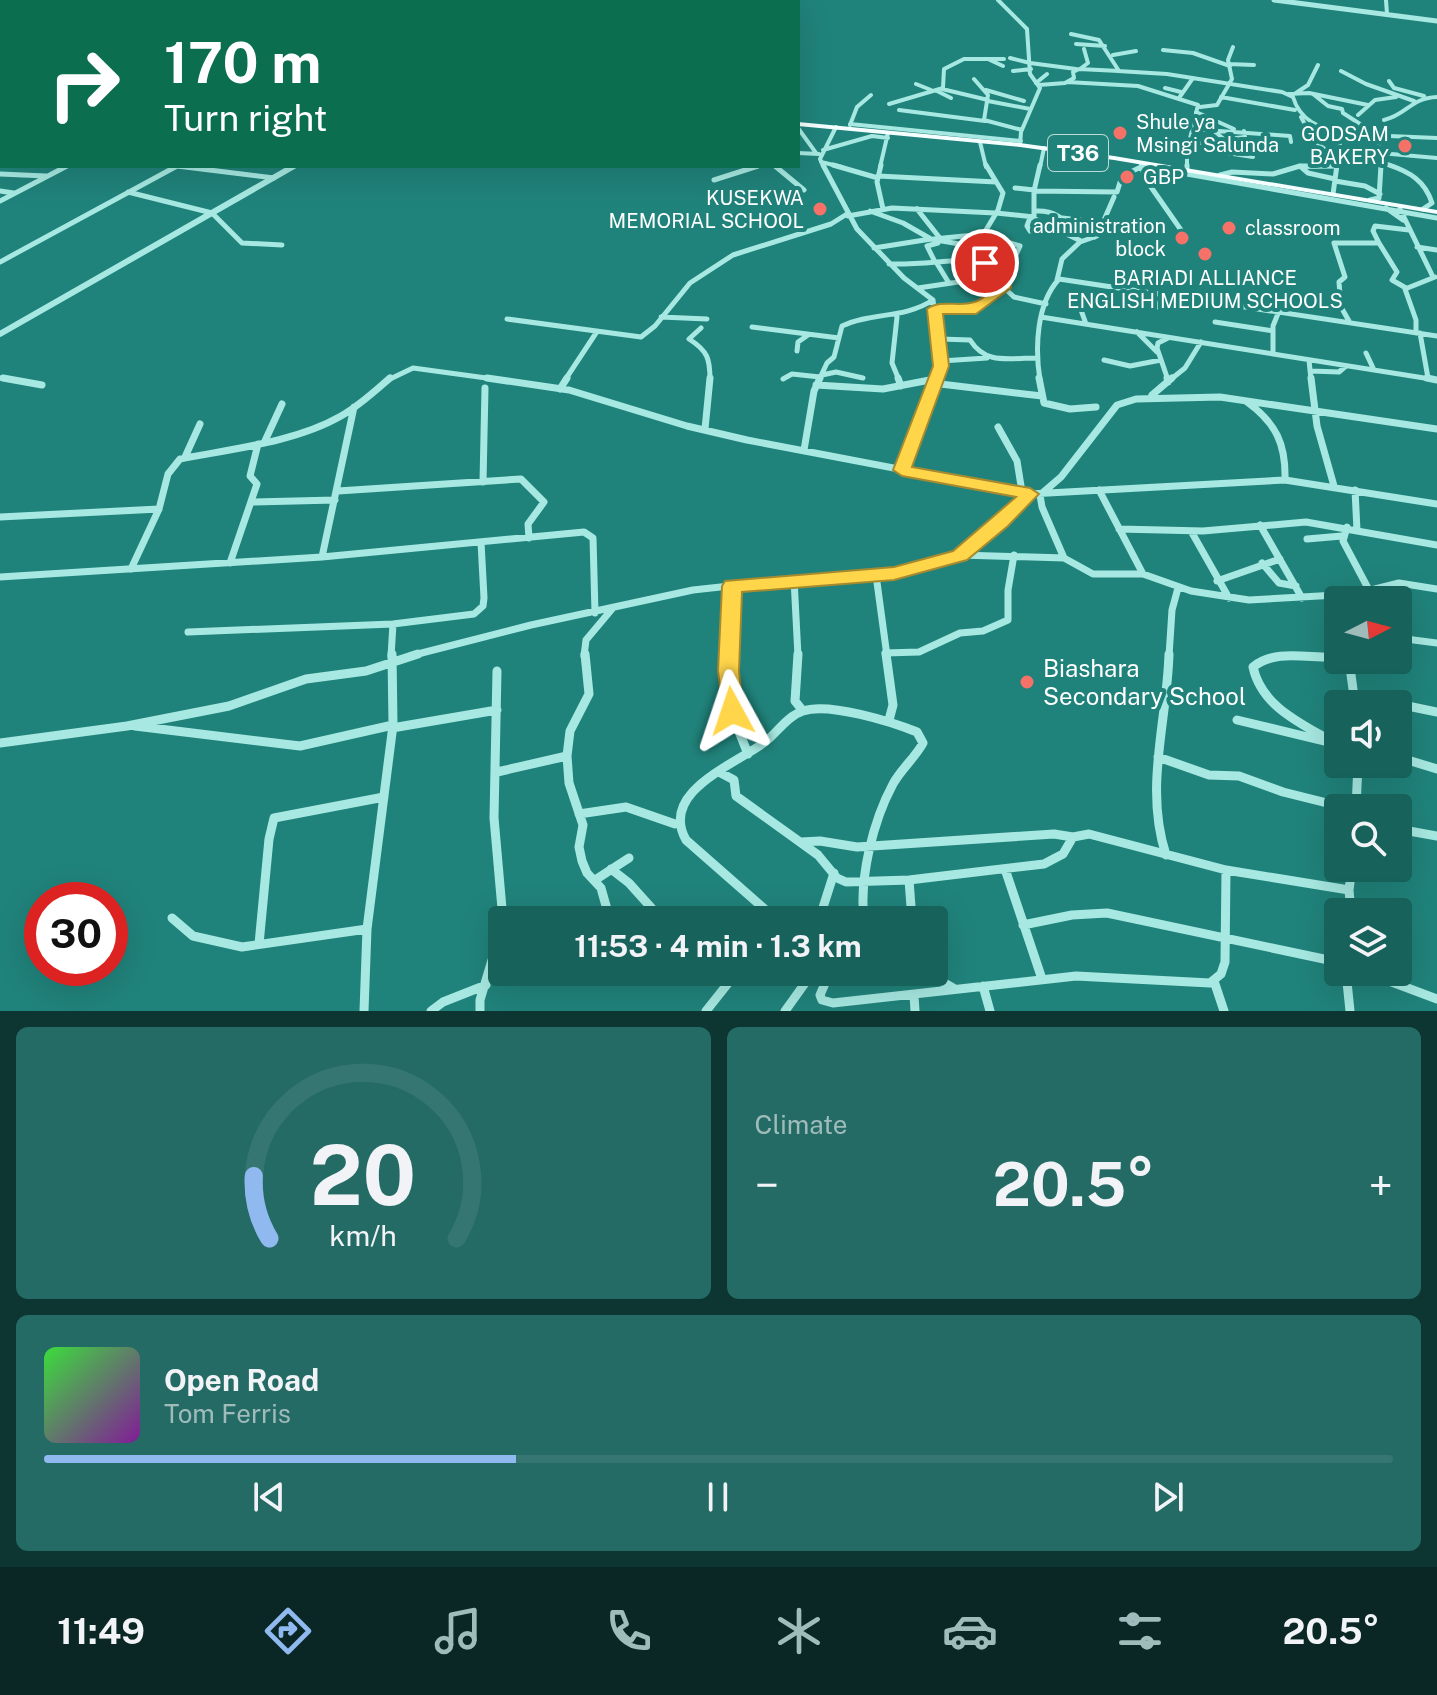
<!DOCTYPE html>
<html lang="en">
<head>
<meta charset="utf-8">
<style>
	:root { --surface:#18625c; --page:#256b65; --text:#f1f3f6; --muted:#9fbcbb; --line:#367672; --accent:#90b9f0 }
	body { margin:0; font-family:"Public Sans",sans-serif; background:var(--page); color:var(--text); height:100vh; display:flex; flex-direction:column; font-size:30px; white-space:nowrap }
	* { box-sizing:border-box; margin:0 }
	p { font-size:26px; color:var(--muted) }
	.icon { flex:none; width:44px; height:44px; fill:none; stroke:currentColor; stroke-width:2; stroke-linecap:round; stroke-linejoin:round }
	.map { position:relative; height:1011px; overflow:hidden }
	.side { display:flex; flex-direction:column; gap:16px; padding:16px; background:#0d3633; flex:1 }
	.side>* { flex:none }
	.top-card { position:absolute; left:0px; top:0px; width:800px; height:168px; box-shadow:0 8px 32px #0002; background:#0b6e4f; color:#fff; overflow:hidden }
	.needle { width:52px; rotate:84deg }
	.controls { position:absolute; left:1324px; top:586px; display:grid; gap:16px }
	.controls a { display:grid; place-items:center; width:88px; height:88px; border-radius:8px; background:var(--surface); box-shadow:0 8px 32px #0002; font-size:40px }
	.speed { position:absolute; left:24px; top:882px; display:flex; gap:16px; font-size:40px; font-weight:700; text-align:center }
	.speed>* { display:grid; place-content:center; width:104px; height:104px; border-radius:50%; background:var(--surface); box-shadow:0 8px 32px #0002; line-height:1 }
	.speed .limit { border:12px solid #d22; background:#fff; color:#111 }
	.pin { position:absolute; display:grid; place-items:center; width:68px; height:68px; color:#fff; margin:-34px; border:4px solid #fff; border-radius:50%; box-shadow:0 2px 8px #0007 }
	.me { position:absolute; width:88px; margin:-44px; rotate:355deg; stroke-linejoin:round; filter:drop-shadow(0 0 6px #0008) }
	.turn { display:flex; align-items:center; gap:28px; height:168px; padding:0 32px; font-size:36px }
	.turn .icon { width:104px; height:104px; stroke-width:2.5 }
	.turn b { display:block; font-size:56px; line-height:68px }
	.big { font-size:60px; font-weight:700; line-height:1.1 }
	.side .card { flex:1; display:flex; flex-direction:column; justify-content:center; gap:12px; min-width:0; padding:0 28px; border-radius:12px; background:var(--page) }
	.side .dial { align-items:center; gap:0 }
	.dial svg { height:208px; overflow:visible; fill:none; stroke:var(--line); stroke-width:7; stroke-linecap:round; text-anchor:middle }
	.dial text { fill:var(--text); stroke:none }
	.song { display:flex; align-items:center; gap:24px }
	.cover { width:96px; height:96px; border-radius:12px; background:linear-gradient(135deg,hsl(120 70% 55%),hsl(290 70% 35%)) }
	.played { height:8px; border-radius:4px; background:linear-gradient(90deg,var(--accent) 35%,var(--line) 35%) }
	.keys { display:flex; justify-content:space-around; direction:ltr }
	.heat { display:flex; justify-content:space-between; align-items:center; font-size:44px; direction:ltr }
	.side .tiles { flex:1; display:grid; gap:16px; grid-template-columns:1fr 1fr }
	.card:last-child { grid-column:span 2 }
	.trip { position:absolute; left:488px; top:906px; width:460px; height:80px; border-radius:8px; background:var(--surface); box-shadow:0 8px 32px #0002; font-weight:700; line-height:80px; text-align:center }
	.menu { display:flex; height:128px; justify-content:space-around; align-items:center; background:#0a2725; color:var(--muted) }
	.menu .icon { width:56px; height:56px }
	.menu .on { color:var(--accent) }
	.menu b { font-size:36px; color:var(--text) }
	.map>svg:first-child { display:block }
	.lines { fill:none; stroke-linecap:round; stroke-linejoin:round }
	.minor-far3 { stroke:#a7e9e2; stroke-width:4 }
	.minor-far2 { stroke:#a7e9e2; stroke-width:5 }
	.minor-far1 { stroke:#a7e9e2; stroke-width:7 }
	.minor { stroke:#a7e9e2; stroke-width:9 }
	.tertiary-far1 { stroke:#a7e9e2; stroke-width:5 }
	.tertiary { stroke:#a7e9e2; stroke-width:6 }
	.trunk { fill:#f4fefe; fill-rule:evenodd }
	.route { fill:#ffd54a; stroke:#a68a30; stroke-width:2 }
	.poi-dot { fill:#f67168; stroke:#20837b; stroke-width:3 }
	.labels { text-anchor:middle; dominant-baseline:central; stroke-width:8; stroke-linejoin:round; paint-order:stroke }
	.far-poi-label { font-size:20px; fill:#fff; stroke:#20837b; text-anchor:start }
	.shield { fill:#20837b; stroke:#bcdad7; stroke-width:2 }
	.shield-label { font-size:22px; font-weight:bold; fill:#fff }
	.poi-label { font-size:24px; fill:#fff; stroke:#20837b; text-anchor:start }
</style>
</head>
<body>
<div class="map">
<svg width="1437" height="1011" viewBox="0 0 1437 1011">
	<rect width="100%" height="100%" fill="#20837b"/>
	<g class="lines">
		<path class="minor-far3" d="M451,0L454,2
			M998,0L1027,29L1030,74L1040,88L1021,132L1020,145
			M1386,0L1387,14
			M3,2L7,0
			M432,2L435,0
			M1076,44L1105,46
			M1163,50L1193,53L1230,66
			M1113,55L1136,51
			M1010,58L1030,63
			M990,60L1003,66
			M1030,63L1076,69
			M1229,64L1254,65
			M1080,69L1088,63L1084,49
			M1013,71L1031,69
			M1118,71L1167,74L1282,92L1293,97C1300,121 1319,127 1341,134
			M1341,71L1366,84L1414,101
			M974,79L988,95L984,120L1022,130
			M1389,81L1394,88L1424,96
			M1067,82L1138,86L1198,105L1187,151V167
			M1036,83L1047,74
			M916,84L931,90
			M1039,85L1065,83L1074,78L1073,72L1079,69L1119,71L1099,40L1071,34
			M1165,88L1181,92
			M942,89L988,100
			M986,90L1024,101
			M937,91L951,98
			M1296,93L1308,85L1318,65
			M1288,94L1309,93L1368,105
			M1313,94L1328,106L1342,109L1343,113L1374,133
			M1221,97L1295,110
			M1179,98L1193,78
			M988,101L1030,109
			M889,104L943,88L944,69L964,59H1004
			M1200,107L1217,105L1232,79L1228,60L1233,47
			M899,110L985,121
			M1196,112L1234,129
			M1358,115L1375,100L1396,97
			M1301,117L1314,141L1336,157
			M1384,120C1407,115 1410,98 1437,97
			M850,124L1021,141
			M850,125L857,107L871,95
			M798,128L816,153
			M1191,129L1290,136L1291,142
			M1215,132L1242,153
			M1378,135L1381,167
			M980,142L986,167
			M1190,143H1201L1220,152L1253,157
			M1234,145L1236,138L1245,137L1244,131
			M823,150L872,136L888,138
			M798,153L819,154
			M1380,153L1437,158
			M1337,160L1358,158L1381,161
			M821,162L842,167
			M1381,162L1395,167
			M177,166L182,167
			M1141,166L1145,167
			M824,167L820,159L836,127
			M880,167L888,133
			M1040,167L1044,148
			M1298,167L1336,166
			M1337,167L1341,134L1437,138"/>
		<path class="minor-far2" d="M823,165L857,229L904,278L933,300L941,366L936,380
			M833,165L878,178
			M881,165L877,182L883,209
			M1142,165L1144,177L1181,230
			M1187,165V170
			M1389,165C1410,172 1425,181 1432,203L1423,209
			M177,166L274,178
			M775,166L804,190
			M1141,166L1437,218
			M1300,166L1308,173L1335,179
			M0,174L46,176
			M1220,175L1232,172L1273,174L1300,166H1336
			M878,176L996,182
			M714,180L758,166
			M1335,181L1365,186L1380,194
			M1015,188L1034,190
			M0,191L14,193
			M1034,191L1117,192L1122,176L1141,167
			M128,192L212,213L242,243L282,245
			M1333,194L1337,165
			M1370,200L1379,198L1381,165
			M0,201L67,166
			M1386,208L1403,220
			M917,209L939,237
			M1400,209L1433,277
			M870,211L903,223L931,239L976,247
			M1035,211C1051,210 1063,216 1071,230L1067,233
			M996,213L1034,217V191L1040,165
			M848,216L892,208L995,213
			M1030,218L1027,226L1030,231
			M1033,218L1081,241L1062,259L1057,280
			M1062,218L1080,220L1095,237
			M984,235L1020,246L1002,286
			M934,239L984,234
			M1080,242L1097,236L1114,197
			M1379,243L1397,272L1392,280L1406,288
			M1417,247L1437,250
			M874,248L931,239
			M967,261L991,264L1007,273
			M0,262L177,166
			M935,262L927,246L938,243
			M936,262L949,283
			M889,264C917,265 940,261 968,260L998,210L1003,193L986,165
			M918,288L972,280L1000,284L1014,297L1046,304
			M1158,307L1163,293
			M935,309L971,311L1004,288
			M1081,310L1086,324
			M661,317L707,319
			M897,317L892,363L899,380
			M1041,317L1437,380
			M507,319L641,337L655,326L690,283L733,255L831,224L847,214
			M1349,321L1341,307L1339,282L1345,277L1334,243H1379L1373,231L1375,226L1409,230
			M1215,322L1273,331
			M752,327L839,338
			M701,328L689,339C708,351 710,359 710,380
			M1137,332L1157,352
			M1416,333V320L1405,289L1435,277
			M1420,333L1428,378
			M940,339L970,340C986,365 1008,358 1036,358
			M797,351L798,342L808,335
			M1366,353L1374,370
			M1273,354V326L1279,311
			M1104,360L1130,366L1161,360
			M1309,360L1311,380
			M941,361L987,358
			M1311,371L1339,372L1346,366
			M822,375L836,372L863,378
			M0,378L15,380
			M783,379L792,374L820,377
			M388,380L413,368L501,380
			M565,380L596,333
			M819,380L827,363L834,357L842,326C872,312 904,319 933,300
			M927,380L935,379
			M1040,380C1035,349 1036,304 1059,279L1437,336
			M1168,380L1157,348L1158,343L1168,338
			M1170,380L1185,368L1201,342"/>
		<path class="minor-far1" d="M3,378L42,385
			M487,378L569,390L687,426L747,440L1030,494L1285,480L1437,504
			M898,378L901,386
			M1039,378L1044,403L1070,409L1096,407
			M1167,378L1168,382
			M1311,378L1317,426L1334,486
			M1427,378L1437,380
			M932,383L1042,396
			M816,385L883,389L935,379
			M560,389L567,378
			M1152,395L1172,378
			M1247,402C1276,423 1286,444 1285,480
			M998,427L1017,461L1022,492
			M705,429L710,378
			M1437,429L1220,397L1136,399L1117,405L1061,477L1040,495L1042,507L1064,558L1093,574H1143L1191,591L1249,600L1355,594L1399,583L1437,589
			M264,443L282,404
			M804,450L814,391L820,378
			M185,457L200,424
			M902,470L936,378
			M483,482L485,388
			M1099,490L1143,574
			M1355,490L1357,530
			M338,491L521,479L544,502L528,524L529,538
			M251,502L335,500
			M0,517L159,509
			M1260,525L1302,598
			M1347,527L1343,541L1369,590
			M1119,529L1203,531L1306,522L1437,545
			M1191,531L1229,598
			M1307,539L1342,536
			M960,555L1064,558
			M322,557L354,407
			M230,563L257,484L250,476L258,444
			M1262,563L1279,583L1296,586
			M131,569L159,509L168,474L180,459C231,449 296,442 341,416C359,406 375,391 390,378
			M876,575L887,656
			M0,577L322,557L584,532L593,538L595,613
			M794,579L798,656
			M1217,581L1280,559
			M188,632L393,624L474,614L483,606L484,598L481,542
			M1398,638L1437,643
			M885,653L919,652L960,633L983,631L1008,620V590L1014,555
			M391,656L393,624
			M410,656L531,625L693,590L794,579L894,573L960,555L1002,522L1030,494
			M584,656L586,640L612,609
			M729,656L732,586
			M1169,656L1172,610L1178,588
			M1280,656H1297"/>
		<path class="minor" d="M585,654L589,694L570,731L567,756L569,783L583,825L579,847L582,861L587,873L601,888L610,920
			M729,654L732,714L748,754
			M798,654L795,701L803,711
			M886,654L893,705L889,720
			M1349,660L1355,704
			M497,671L494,818L503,920
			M1355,700L1396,704
			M1398,704L1437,712
			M1237,720L1328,742
			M135,726L300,746L393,725
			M392,728L497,710
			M0,743L127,726L229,706L306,679L366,671L418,654
			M1336,744C1303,724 1262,708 1253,667C1276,648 1310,659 1338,657
			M1158,757L1209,775L1239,776L1283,792L1347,808
			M1398,757L1437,769
			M497,772L567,756
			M719,772L734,780L736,796L818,855L837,878L846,882L909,880L1044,864L1063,854L1073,837L1089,834L1226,870L1349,890
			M1356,808L1358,764
			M579,814L626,807L675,824
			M1398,829L1437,836
			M801,842L820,841L857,847L1054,834L1073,837
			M1166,855C1144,788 1167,722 1169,654
			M611,869L629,883L656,913
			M1005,869L1042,979
			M595,880L629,858
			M909,880L912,920
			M1351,912L1349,890L1352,868
			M172,918L193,936L242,947L367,929
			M777,920L686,840C659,792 734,765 765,742C777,733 787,716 803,711C829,702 892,722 917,732L923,743C915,758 901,769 893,784C873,821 859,878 864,920
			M819,920L834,873
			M1023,925L1072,915L1107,913L1338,962
			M259,944L269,839L274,818L384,797
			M830,972L820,995L822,1000L833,1003L1076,976L1210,983L1221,974L1225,962L1226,870
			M925,972L953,988
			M1346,972L1350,1011
			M1365,972L1437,999
			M1214,981L1224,1011
			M983,986L990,1011
			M914,995L915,1011
			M364,1011L367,929L393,725L392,654
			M431,1011L443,1002L486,985
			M480,1011V1000L502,927
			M706,1011L737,972
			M785,1011L813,972"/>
		<path class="tertiary-far1" d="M1274,0L1437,21"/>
		<path class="tertiary" d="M0,334L294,166"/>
		<path class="trunk" d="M0,57H2V61H0Z
			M798,122L1020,143L1114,156L1437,210V214L1114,160L1020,147L798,126Z"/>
	</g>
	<path class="route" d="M985,258L1012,270L1011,288L976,314H943L949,366L912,467L1030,488L1039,494L1008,526L967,560L894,580L742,592L739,671L743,711L740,717L732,719L724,717L718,671L722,586L725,581L894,567L953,551L1016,497L902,476L893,470L933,366L927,309C949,293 977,323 1000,275L978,263Z"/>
	<g class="poi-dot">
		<circle cx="1120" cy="133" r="8"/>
		<circle cx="1405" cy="146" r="8"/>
		<circle cx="1127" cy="177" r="8"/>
		<circle cx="820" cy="209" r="8"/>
		<circle cx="1229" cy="228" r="8"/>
		<circle cx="1182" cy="238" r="8"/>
		<circle cx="1205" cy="254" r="8"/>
		<circle cx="1027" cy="682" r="8"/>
	</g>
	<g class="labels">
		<g class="far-poi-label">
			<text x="1136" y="122">Shule ya<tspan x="1136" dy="23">Msingi Salunda</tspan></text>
			<text x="1389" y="134" text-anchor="end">GODSAM<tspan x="1389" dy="23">BAKERY</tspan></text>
			<text x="1143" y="177">GBP</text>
			<text x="804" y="198" text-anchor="end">KUSEKWA<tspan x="804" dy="23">MEMORIAL SCHOOL</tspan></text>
			<text x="1166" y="226" text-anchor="end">administration<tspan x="1166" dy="23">block</tspan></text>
			<text x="1245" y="228">classroom</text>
			<text x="1205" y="278" text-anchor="middle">BARIADI ALLIANCE<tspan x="1205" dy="23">ENGLISH MEDIUM SCHOOLS</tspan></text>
		</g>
		<rect class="shield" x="1048" y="135" width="60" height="36" rx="6"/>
		<g class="shield-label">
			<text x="1078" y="153">T36</text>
		</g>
		<g class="poi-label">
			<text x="1043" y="668">Biashara<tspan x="1043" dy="28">Secondary School</tspan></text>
		</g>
	</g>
</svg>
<div class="controls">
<a><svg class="needle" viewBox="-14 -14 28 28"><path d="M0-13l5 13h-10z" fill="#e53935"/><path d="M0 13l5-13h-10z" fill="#9fbcbb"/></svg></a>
<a><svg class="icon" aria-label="sound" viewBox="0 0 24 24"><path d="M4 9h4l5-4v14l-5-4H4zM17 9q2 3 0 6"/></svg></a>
<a><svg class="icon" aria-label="search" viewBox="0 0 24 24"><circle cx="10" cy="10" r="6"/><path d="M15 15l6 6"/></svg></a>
<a><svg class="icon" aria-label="layers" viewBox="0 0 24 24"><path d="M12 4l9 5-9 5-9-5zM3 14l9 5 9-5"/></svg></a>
</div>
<div class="speed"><div class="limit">30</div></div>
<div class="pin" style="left:985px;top:263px;background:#d93025"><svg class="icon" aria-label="arrive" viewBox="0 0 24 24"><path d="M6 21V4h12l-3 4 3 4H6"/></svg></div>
<svg class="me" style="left:732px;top:711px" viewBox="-20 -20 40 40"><path d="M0-17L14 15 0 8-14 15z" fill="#ffd54a" stroke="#fff" stroke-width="4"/></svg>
<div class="trip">11:53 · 4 min · 1.3 km</div>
<div class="top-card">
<div class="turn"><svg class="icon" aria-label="right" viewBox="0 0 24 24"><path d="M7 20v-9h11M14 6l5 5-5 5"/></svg><div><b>170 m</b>Turn right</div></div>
</div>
</div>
<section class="side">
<div class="tiles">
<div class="card dial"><svg viewBox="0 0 100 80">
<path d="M14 69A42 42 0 1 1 86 69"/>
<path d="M14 69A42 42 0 0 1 8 45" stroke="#90b9f0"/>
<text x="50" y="56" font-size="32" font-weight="700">20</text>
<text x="50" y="72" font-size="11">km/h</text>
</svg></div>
<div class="card"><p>Climate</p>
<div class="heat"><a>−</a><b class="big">20.5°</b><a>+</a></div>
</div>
<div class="card">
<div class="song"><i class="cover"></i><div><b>Open Road</b><p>Tom Ferris</p></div></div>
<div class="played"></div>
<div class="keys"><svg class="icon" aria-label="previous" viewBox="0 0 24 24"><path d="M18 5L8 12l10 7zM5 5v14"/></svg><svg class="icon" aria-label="pause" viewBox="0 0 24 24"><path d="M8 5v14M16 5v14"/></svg><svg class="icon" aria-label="next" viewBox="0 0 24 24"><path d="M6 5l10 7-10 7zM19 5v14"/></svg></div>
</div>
</div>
</section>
<nav class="menu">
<b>11:49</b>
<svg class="icon on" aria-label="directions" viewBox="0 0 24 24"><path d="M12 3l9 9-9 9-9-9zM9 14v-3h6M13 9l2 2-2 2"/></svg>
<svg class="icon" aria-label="music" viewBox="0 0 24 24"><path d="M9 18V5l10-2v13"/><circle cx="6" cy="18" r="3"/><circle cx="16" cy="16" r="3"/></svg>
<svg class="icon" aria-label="phone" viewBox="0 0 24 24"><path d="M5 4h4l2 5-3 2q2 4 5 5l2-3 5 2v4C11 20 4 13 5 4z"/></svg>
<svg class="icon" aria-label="climate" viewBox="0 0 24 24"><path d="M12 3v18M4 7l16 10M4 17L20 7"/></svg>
<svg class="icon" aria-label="car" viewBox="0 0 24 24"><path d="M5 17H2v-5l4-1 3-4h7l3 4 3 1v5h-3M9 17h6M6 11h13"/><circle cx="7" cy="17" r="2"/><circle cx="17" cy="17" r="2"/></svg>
<svg class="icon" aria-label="filters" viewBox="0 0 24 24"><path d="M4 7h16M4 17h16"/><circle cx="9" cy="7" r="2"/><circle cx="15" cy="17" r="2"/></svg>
<b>20.5°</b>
</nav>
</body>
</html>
